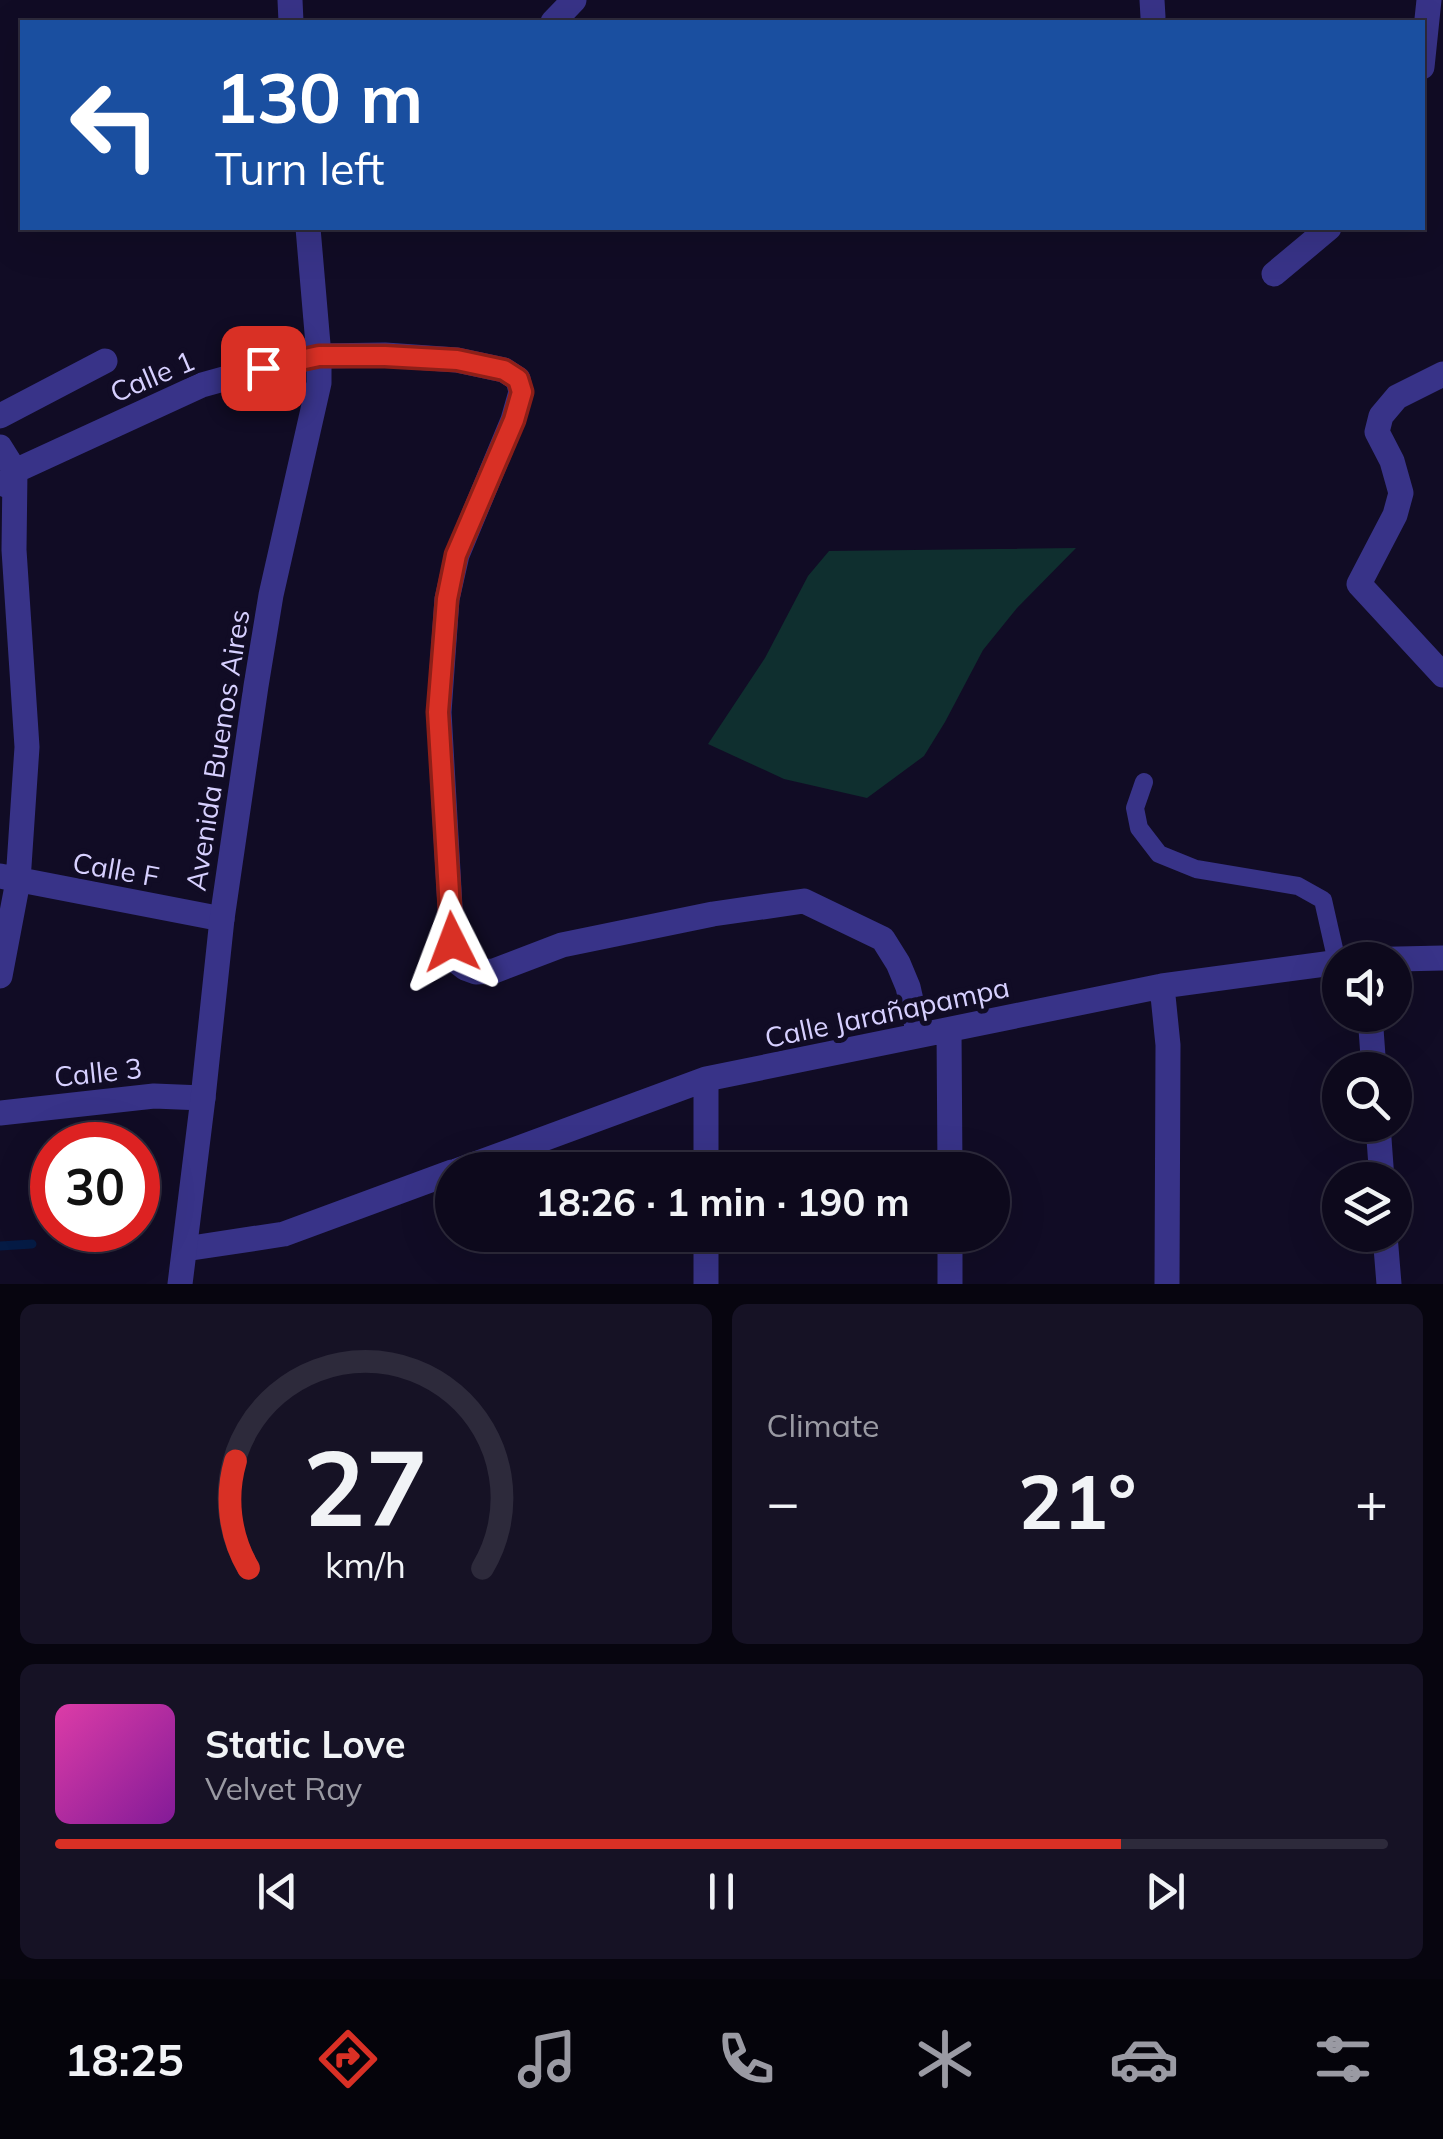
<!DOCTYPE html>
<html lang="en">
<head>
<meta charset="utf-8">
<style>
	:root { --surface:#0d091c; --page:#161225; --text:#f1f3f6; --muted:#9a9aa3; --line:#2d2a3b; --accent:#d93025 }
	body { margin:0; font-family:Mulish,sans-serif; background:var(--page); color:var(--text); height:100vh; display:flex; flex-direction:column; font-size:38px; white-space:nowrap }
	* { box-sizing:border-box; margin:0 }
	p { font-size:32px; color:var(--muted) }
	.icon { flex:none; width:55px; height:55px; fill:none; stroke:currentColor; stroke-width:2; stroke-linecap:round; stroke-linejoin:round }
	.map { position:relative; height:1284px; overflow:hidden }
	.details { display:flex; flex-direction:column; gap:20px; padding:20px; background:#07050f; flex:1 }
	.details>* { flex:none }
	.banner { position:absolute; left:20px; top:20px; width:1405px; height:210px; border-radius:0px; box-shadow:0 10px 40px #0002,0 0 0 2px var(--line); background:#1a4fa0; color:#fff; overflow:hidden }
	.fabs { position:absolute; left:1322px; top:942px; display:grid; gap:20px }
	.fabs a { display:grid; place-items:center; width:90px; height:90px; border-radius:50%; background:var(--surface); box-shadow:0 10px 40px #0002,0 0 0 2px var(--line); font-size:50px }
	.speed { position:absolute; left:30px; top:1122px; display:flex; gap:20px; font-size:50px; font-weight:700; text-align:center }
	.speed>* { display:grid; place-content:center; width:130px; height:130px; border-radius:50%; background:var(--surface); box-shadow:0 10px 40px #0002,0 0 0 2px var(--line); line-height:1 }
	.speed .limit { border:15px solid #d22; background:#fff; color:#111 }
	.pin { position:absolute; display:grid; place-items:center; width:85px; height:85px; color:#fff; margin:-42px; border-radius:20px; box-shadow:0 5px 15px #0006 }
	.me { position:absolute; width:110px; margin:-55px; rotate:357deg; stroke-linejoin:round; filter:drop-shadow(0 0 8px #0008) }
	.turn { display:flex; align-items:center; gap:35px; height:210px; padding:0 30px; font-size:45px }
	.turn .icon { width:130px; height:130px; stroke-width:2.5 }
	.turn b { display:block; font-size:70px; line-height:85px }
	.big { font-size:75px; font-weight:700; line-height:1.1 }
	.details .tile { flex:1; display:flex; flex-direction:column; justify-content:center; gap:15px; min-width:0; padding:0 35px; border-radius:15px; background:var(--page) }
	.details .dial { align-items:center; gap:0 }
	.dial svg { height:260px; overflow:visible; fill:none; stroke:var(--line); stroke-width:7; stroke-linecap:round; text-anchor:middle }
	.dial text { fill:var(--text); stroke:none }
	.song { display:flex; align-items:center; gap:30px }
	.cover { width:120px; height:120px; border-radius:15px; background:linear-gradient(135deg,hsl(320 70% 55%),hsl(290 70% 35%)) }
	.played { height:10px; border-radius:5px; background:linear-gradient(90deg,var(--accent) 80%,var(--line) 80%) }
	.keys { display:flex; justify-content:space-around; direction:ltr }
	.heat { display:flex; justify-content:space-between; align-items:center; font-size:55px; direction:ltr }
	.details .tiles { flex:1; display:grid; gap:20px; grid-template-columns:1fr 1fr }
	.tile:last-child { grid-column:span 2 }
	.trip { position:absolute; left:435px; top:1152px; width:575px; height:100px; border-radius:50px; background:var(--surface); box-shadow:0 10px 40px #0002,0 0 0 2px var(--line); font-weight:700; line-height:100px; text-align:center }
	.menu { display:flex; height:160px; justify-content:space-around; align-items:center; background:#05040b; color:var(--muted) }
	.menu .icon { width:70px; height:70px }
	.menu .on { color:var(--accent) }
	.menu b { font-size:45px; color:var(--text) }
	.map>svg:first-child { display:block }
	.green { fill:#0f2f2f }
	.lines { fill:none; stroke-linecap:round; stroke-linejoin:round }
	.stream { stroke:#051b45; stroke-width:9 }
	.service { stroke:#383388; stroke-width:18 }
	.minor { stroke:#383388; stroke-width:25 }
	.tertiary { stroke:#383388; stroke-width:25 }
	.route-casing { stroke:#8d1f18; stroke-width:25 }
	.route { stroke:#d93025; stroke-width:18 }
	.labels { text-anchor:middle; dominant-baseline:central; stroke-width:10; stroke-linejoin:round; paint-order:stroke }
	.street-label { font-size:28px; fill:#d7d0ff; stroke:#110c25 }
</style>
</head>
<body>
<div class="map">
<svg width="1443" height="1284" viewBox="0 0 1443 1284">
	<rect width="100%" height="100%" fill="#110c25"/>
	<path class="green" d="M1076,548L1017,608L983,650L945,722L924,756L867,798L784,779L708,744L765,658L808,576L829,551Z"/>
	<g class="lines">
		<path class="stream" d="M0,1246L32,1244"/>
		<path class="service" d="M1144,782L1135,808L1139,828L1159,854L1196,869L1298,886L1323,900L1337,962"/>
		<path class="minor" d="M1152,0L1153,17
			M553,22L574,0
			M1422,67L1429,0
			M1274,274L1329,228
			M1443,374L1397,397L1381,416L1377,432L1392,461L1401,493L1395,515L1359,584L1443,675
			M0,416L105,361
			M0,447L15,471L6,485
			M0,876L222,919
			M1354,960L1443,958
			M0,976L18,881L27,747L14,550L15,471L202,385L263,368L319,356L385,355L457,360L504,370L518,379L521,392L513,420L457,555L447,599L439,712L452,942L456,961L465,968L476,972L494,971L562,945L713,914L804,901L883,939L898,963L908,987L919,1035
			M1162,986L1168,1045L1167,1284
			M1370,1015L1374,1070
			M949,1030L950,1170
			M0,1113L154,1096L203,1098
			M1378,1125L1382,1180
			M459,1170L706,1079L1162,986L1340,962
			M706,1170V1079
			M1385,1235L1389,1284
			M185,1249L284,1234L452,1172
			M706,1284V1235
			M950,1284V1235"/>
		<path class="tertiary" d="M290,0L291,22
			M180,1284L203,1098L222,919L256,686L271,595L319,383V356L308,228"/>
	</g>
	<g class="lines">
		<g class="route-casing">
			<path id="route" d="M263,368L319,356H385L457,360L504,370L518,379L522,392L514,420L456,555L447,599L438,712L452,942"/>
		</g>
		<use href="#route" class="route"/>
	</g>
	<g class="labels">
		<g class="street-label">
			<text transform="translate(152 376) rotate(-23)">Calle 1</text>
			<text transform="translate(217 750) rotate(-81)">Avenida Buenos Aires</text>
			<text transform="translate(116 869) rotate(10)">Calle F</text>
			<text transform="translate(887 1012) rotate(-12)">Calle Jarañapampa</text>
			<text transform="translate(98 1072) rotate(-6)">Calle 3</text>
		</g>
	</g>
</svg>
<div class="fabs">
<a><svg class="icon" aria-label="sound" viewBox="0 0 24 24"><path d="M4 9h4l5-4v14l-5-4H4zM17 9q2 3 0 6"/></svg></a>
<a><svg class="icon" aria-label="search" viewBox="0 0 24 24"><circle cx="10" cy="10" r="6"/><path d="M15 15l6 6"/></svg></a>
<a><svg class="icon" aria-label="layers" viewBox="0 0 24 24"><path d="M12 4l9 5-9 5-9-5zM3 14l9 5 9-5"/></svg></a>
</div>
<div class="speed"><div class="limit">30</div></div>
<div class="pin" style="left:263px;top:368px;background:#d93025"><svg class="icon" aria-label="arrive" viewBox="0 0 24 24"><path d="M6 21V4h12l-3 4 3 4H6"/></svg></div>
<svg class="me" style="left:452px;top:942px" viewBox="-20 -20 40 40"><path d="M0-17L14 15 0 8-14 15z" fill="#d93025" stroke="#fff" stroke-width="4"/></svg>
<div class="trip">18:26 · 1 min · 190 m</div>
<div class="banner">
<div class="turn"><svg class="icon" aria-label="left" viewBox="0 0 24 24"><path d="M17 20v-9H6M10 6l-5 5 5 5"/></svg><div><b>130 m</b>Turn left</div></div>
</div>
</div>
<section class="details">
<div class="tiles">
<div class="tile dial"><svg viewBox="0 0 100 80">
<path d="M14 69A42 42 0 1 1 86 69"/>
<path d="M14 69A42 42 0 0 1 10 36" stroke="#d93025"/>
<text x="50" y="56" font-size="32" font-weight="700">27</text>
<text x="50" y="72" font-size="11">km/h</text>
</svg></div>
<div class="tile"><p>Climate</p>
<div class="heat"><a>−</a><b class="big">21°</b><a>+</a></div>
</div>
<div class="tile">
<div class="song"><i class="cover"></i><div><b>Static Love</b><p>Velvet Ray</p></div></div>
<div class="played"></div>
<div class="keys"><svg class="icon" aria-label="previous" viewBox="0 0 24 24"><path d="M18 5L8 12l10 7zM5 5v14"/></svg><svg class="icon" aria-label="pause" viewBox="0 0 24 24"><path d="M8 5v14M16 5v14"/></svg><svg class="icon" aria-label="next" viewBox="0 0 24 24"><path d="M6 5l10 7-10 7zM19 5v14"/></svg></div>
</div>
</div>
</section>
<nav class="menu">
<b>18:25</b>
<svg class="icon on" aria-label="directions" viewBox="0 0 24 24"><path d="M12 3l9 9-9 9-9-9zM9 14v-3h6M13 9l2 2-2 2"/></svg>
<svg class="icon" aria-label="music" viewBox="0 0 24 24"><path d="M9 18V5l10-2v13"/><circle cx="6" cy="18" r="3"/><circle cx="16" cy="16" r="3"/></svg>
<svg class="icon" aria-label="phone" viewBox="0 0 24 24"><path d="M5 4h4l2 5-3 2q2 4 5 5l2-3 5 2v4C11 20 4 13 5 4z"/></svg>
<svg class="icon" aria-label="climate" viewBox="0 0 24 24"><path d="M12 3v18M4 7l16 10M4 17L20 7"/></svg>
<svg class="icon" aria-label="car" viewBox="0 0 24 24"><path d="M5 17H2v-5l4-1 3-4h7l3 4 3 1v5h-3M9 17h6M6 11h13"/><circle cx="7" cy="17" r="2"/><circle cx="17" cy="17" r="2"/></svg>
<svg class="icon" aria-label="filters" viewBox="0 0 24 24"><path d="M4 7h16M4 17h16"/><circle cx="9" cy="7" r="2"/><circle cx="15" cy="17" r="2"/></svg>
</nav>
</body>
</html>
